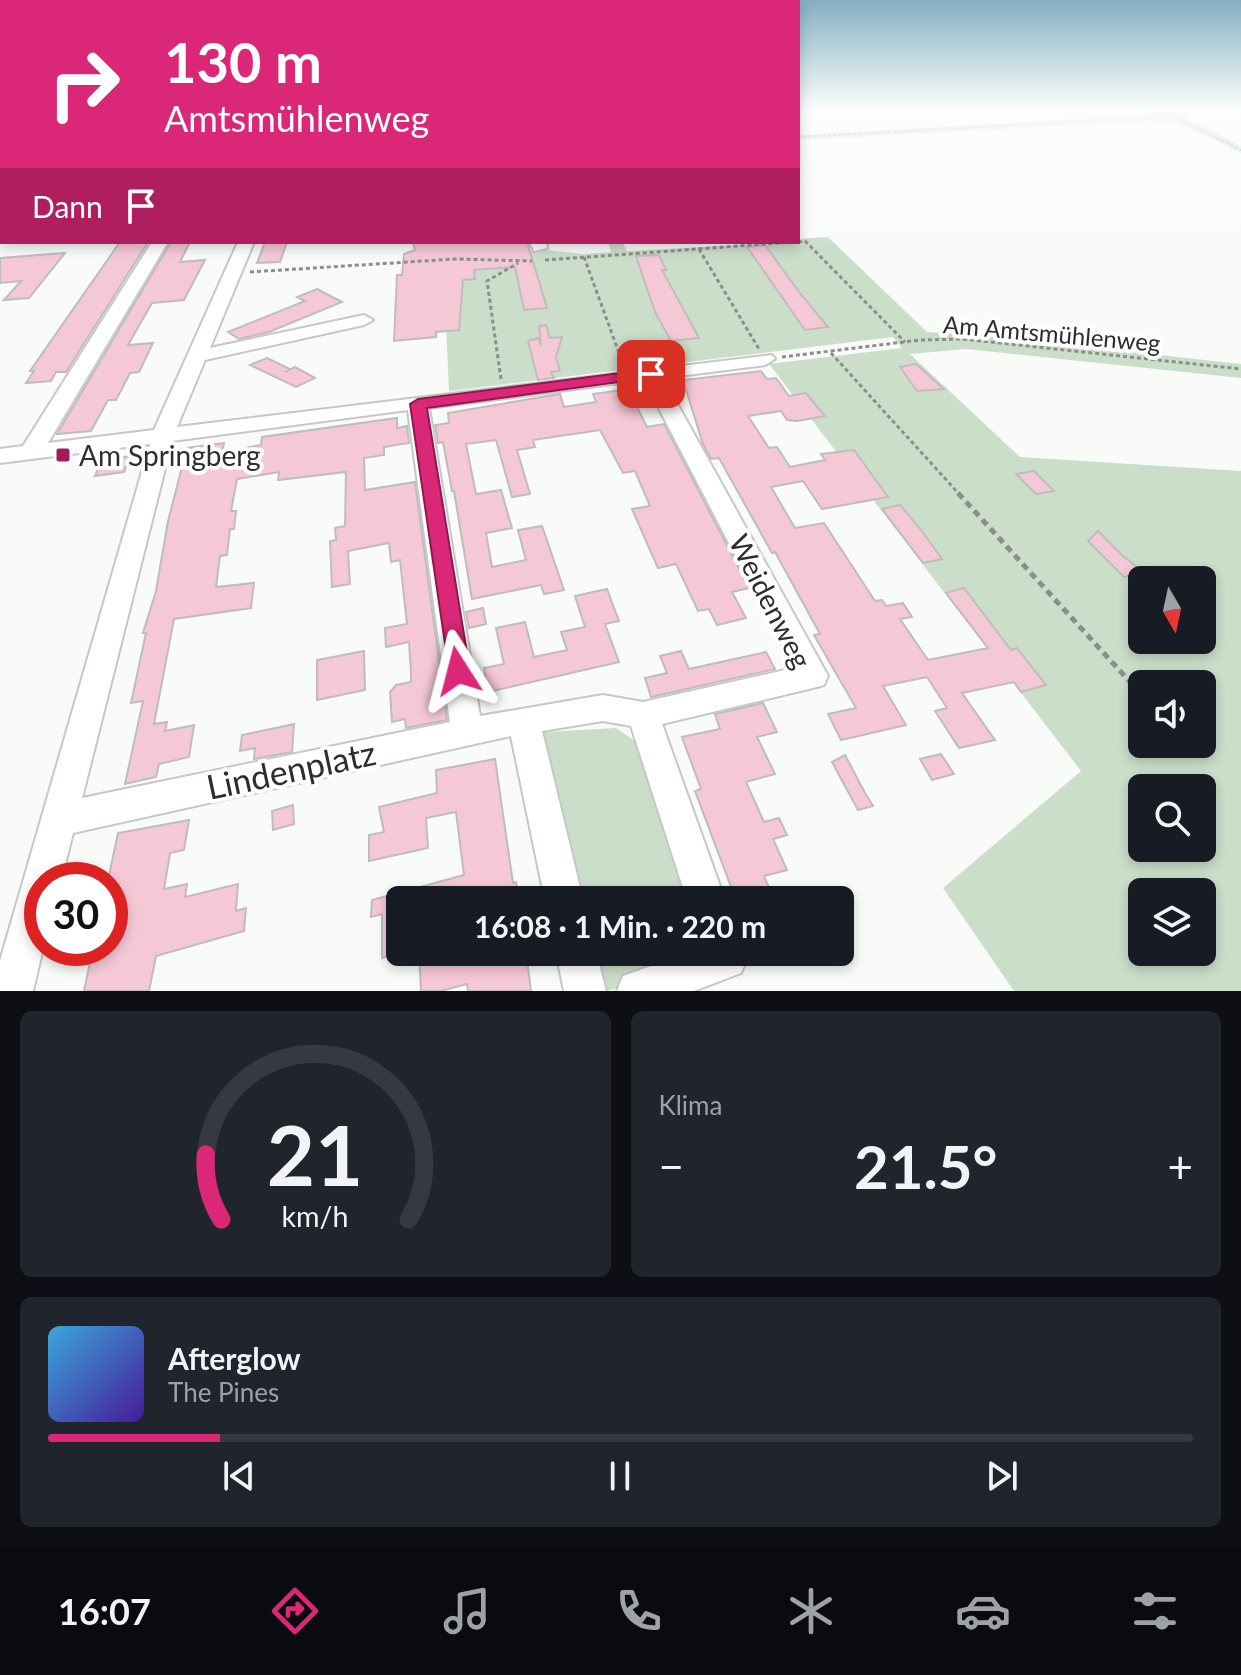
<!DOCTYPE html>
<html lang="de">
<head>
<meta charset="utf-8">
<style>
	:root { --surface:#171b24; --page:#20242c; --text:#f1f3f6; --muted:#9ea1a6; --line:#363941; --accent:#db2777 }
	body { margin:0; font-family:Lato,sans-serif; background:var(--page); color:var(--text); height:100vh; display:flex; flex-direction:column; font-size:30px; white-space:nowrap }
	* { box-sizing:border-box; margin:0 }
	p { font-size:26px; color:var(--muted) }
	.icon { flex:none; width:44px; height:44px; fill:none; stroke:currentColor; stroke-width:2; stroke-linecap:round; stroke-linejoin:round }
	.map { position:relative; height:991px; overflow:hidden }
	.panel { display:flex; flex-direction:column; gap:20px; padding:20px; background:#0d0f14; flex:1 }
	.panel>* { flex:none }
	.banner { position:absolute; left:0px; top:0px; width:800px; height:244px; box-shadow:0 4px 12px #0003; background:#db2777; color:#fff; overflow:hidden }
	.needle { width:52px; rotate:171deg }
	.fabs { position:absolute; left:1128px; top:566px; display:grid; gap:16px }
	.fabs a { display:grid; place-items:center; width:88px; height:88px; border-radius:12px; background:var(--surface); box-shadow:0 4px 12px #0003; font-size:40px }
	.speed { position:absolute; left:24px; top:862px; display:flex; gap:16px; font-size:40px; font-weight:700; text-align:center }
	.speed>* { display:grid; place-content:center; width:104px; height:104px; border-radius:50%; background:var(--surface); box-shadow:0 4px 12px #0003; line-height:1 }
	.speed .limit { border:12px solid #d22; background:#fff; color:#111 }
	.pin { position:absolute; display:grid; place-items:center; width:68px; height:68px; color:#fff; margin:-34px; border-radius:16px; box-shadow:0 4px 12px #0006 }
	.me { position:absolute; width:88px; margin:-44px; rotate:351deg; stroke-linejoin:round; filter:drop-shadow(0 0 6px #0008) }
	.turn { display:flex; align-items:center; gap:28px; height:168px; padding:0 32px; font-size:36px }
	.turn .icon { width:104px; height:104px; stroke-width:2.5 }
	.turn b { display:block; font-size:56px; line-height:68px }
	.then { display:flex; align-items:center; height:76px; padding:0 32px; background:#0003; gap:16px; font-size:30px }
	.big { font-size:60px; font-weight:700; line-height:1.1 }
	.panel .widget { flex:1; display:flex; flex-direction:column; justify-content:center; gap:12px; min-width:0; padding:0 28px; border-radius:12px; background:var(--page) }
	.panel .dial { align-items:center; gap:0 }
	.dial svg { height:208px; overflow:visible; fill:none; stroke:var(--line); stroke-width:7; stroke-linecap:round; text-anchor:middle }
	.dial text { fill:var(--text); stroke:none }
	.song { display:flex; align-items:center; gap:24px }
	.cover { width:96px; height:96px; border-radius:12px; background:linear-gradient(135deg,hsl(200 70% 55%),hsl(260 70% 35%)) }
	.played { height:8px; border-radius:4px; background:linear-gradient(90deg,var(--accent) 15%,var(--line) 15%) }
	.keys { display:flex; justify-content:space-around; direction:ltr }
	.heat { display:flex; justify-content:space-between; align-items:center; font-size:44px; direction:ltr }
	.panel .tiles { flex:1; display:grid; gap:20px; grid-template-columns:1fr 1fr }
	.widget:last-child { grid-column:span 2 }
	.trip { position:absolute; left:386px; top:886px; width:468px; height:80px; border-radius:12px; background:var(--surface); box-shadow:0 4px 12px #0003; font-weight:700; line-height:80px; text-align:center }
	.menu { display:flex; height:128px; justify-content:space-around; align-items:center; background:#090b0e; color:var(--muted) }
	.menu .icon { width:56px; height:56px }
	.menu .current { color:var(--accent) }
	.menu b { font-size:36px; color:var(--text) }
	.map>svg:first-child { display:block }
	.green { fill:#cbdeca; fill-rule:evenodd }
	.building { fill:#f5c8d6; stroke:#c0bcbd; stroke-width:2 }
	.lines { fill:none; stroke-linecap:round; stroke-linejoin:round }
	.minor-casing { stroke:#c5c8c5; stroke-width:4 }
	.path-far2 { stroke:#8c8e8c; stroke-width:2; stroke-dasharray:3 2; stroke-linecap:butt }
	.path-far1 { stroke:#8c8e8c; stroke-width:3; stroke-dasharray:4 3; stroke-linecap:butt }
	.path { stroke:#8c8e8c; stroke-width:5; stroke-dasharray:7 5; stroke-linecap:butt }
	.minor { fill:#fff; fill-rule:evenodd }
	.route { fill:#db2777; stroke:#8e194d; stroke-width:2 }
	.poi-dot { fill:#a4185d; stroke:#fff; stroke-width:3 }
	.labels { text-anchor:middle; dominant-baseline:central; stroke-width:8; stroke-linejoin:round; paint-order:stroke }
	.far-street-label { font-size:24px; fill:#2c2d2c; stroke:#fff }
	.poi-label { font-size:28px; fill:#2c2d2c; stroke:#fff; text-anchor:start }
	.street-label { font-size:28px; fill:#2c2d2c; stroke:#fff }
	.near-street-label { font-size:34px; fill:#2c2d2c; stroke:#fff }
</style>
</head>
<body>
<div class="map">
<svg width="1241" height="991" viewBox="0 0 1241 991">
	<rect width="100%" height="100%" fill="#f8fbf8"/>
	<path class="green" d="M1134,109H1185L1187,118L1241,146V153L1182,125L1152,121L798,140V135L1145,115Z
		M828,237L927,332L978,335L1241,364V378L966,349L910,354L1020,457L1241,471V991H1014L943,888L1081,771L769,364L902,348L893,337L449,391L443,257L546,250L583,254L611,252L608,242H623L627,251L798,242V239ZM1142,580H1202V640H1142ZM1142,684H1202V744H1142ZM1142,788H1202V848H1142ZM1142,892H1202V952H1142Z
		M616,728L635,741L686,900H571L535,745L544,732Z
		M583,952H703L705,961L608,991L589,982Z"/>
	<path class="building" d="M120,242H148L66,372H56L51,381L26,383L34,371H30Z
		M171,242H190L180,262L205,260L184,300L152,303L128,345L153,343L139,372L130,373L116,400H108L91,431L57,434Z
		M265,242H287L280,262L257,263Z
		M527,242L547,308L524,310L515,267L474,270L475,279L463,280L459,330L436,332V337L394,341L397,275H402L404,254L415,250L413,243Z
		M765,245L799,292L828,327L805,330L747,247Z
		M65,253L29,298L4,300L21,281L0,283V258Z
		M659,255L666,270H662L699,338L671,341L655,312L636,256Z
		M317,289L342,302L269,332L239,339L228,332L305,301L297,297Z
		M546,325L550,338L562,337L556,357L560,371L551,372L554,378L538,380L528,341L538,338L541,345L539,326Z
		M267,358L290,369L285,372L295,367L315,378L296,387L250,365Z
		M916,364L944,389L917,391L900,367Z
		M761,371L767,379L776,378L789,396L806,393L825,416L797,421L787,420L781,411L748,416L769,448L777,447L790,467L825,460L821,454L854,450L888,497L822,509L803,481L771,487L795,528L824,523L875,601L882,600L886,606L903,603L912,617L900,619L928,660L988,648L946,593L964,588L1011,650L1017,648L1046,685L1021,692L1014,682L962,693L995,740L959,748L935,711L947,708L927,677L883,686L906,725L841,740L828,714L856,708L814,635L820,634L775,552L772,553L719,458L711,459L703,444L683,380Z
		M628,389L647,427L664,424L749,588L732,592L746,618L717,625L709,609L698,611L676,564L658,568L632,509L650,506L635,471L623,473L600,430L533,440L535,447L517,450L530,494L512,497L496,440L466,444L476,494L501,490L512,528L486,533L492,567L526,560L518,530L542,526L564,590L544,594L541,585L472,599L454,491H452L443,442L438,443L435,425L449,423L448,413L560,394L564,407L596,402L593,394Z
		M397,418V428L407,426L409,443L384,447V455L364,458L365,490L415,482L447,720L406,728L405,719L392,722L390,692L396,685L411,682V673L409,642L386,647L385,628L407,624L400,560L391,562L389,543L348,551L350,584L332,587L330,541L336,540L335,528L345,526L346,472L278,480L279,472L237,479L231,511H236L234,529H230L227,555L220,556L216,587L254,583L251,608L174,619L154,724L167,722L165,731L194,725L189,757L159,764L156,777L125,784L143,701L131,703L146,633H143L156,591L168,521L187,448L224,443L222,452L261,445L262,437Z
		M130,456L124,472L95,476L102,460Z
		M1034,471L1054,491L1036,494L1016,474Z
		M900,505L922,531L942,559L923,563L882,509Z
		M1098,531L1122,555L1143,572L1124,577L1088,541Z
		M607,589L619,621L605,624L619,662L488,692L484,668L504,664L496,628L525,622L534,657L567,650L561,632L585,627L575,596Z
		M483,608L486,624L469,628L466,612Z
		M364,651L365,690L317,700V660Z
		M681,651L689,669L766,652L775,669L651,697L645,678L667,673L660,656Z
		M763,703L777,732L757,737L775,774L746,782L764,822L779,818L787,835L773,839L787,870L764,876L774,900H736L695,791L701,789L682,737L720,729L715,714Z
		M294,724L292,752L254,759L255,748L240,751L242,735Z
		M941,754L954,774L932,780L920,759Z
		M845,755L865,793L873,806L858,810L832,762Z
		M495,759L513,883L516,882L519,900H400V952L382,958V914L371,917L372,900L464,875L456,812L426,818L428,848L369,861V835L384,832L379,807L437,793L436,770Z
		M293,805L294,824L273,830L272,811Z
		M189,820L184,850L170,853L164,889L187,884L185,897L238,884L236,911L246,908L244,931L156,956L149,991H84L93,948H110L108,880L118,833Z
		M419,952H526L531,991H468L467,984L441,991H421Z"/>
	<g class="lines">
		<g class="minor-casing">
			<path id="minor" d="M0,109H2V113H0Z
				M2,176V184L0,185V177Z
				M152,242H168L48,443L154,430L238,242H254L210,348L364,315L373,320L364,325L205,360L177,427L772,355L775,359L765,365L663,378L828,676L824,685L813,688L662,724L725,900H687L631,726L603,721L542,731L583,900H545L511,736L73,833L61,880H42L43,948L33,991H0V961L150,444L0,463V449L23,446ZM644,380L794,668L643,702L603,695L480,716L429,408ZM408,410L450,722L82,798L172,441Z
				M530,242H546L547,248L534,251Z
				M556,952H596L606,991H564Z
				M690,952H744L747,959L741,973L694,991H617L623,976Z"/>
		</g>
		<path class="path-far2" d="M1153,109L1170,115
			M798,137L1173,116L1241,150"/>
		<path class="path-far1" d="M798,242L805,241L905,342
			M699,249L759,349
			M584,257L623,364
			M545,260L794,242
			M250,272L455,259L532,261
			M831,353L960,495
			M782,357L920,340L963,339L1241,369
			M501,379L487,281L518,263"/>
		<path class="path" d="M958,493L1141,694"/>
		<use href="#minor" class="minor"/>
	</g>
	<linearGradient id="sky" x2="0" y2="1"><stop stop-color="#83afc2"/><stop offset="0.44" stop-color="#fcfdfc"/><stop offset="1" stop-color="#fcfdfc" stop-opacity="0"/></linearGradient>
	<rect width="1241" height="248" fill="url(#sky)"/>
	<path class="route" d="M651,369L657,370V377L427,408L470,671L466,678H450L410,404L418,399Z"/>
	<rect class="poi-dot" x="55" y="447" width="16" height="16" rx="4"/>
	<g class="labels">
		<g class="far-street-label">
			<text transform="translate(1052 333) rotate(5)">Am Amtsmühlenweg</text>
		</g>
		<g class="poi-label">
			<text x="79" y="455">Am Springberg</text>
		</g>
		<g class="street-label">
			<text transform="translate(771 601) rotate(63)">Weidenweg</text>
		</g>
		<g class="near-street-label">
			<text transform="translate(291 769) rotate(-12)">Lindenplatz</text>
		</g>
	</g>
</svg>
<div class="fabs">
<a><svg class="needle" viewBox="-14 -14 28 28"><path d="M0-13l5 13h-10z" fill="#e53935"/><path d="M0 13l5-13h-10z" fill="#9ea1a6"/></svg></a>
<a><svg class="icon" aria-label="sound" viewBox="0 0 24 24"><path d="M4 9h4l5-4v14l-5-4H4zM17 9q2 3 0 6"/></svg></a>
<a><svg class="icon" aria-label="search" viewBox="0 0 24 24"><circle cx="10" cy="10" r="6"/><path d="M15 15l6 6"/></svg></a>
<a><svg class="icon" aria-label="layers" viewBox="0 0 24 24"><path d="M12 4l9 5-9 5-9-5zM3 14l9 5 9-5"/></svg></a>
</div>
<div class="speed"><div class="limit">30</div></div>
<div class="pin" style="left:651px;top:374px;background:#d93025"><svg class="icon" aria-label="arrive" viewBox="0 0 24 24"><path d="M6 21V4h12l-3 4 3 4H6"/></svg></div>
<svg class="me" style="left:458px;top:671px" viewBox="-20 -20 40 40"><path d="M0-17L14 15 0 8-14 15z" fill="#db2777" stroke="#fff" stroke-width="4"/></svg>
<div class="trip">16:08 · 1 Min. · 220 m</div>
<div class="banner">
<div class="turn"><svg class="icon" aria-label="right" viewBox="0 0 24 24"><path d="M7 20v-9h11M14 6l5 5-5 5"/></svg><div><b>130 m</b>Amtsmühlenweg</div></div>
<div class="then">Dann<svg class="icon" aria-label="arrive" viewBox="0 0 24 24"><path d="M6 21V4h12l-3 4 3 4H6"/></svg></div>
</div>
</div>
<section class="panel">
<div class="tiles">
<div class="widget dial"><svg viewBox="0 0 100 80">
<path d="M14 69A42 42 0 1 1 86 69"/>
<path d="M14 69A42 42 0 0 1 8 44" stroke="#db2777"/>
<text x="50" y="56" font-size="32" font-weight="700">21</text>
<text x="50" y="72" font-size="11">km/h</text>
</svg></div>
<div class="widget"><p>Klima</p>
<div class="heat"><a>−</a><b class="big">21.5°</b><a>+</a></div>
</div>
<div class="widget">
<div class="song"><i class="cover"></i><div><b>Afterglow</b><p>The Pines</p></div></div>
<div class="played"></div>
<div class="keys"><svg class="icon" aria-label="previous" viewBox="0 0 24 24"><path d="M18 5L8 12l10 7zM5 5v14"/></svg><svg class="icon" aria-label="pause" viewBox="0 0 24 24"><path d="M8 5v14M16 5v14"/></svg><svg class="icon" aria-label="next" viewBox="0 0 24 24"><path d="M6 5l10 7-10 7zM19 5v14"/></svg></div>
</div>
</div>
</section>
<nav class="menu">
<b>16:07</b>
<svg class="icon current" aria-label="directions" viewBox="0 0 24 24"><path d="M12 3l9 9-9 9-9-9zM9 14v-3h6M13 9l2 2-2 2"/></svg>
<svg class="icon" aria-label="music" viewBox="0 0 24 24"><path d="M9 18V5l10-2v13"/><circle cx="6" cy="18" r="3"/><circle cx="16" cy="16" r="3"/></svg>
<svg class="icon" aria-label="phone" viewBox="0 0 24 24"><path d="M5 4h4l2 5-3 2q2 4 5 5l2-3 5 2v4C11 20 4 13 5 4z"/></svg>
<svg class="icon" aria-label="climate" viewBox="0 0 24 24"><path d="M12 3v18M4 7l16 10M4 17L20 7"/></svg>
<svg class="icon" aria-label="car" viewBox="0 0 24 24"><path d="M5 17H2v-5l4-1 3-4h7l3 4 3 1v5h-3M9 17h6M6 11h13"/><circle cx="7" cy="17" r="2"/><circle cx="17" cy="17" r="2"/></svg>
<svg class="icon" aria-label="filters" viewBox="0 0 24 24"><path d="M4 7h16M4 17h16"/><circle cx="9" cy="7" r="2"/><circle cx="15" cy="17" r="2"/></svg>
</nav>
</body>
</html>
